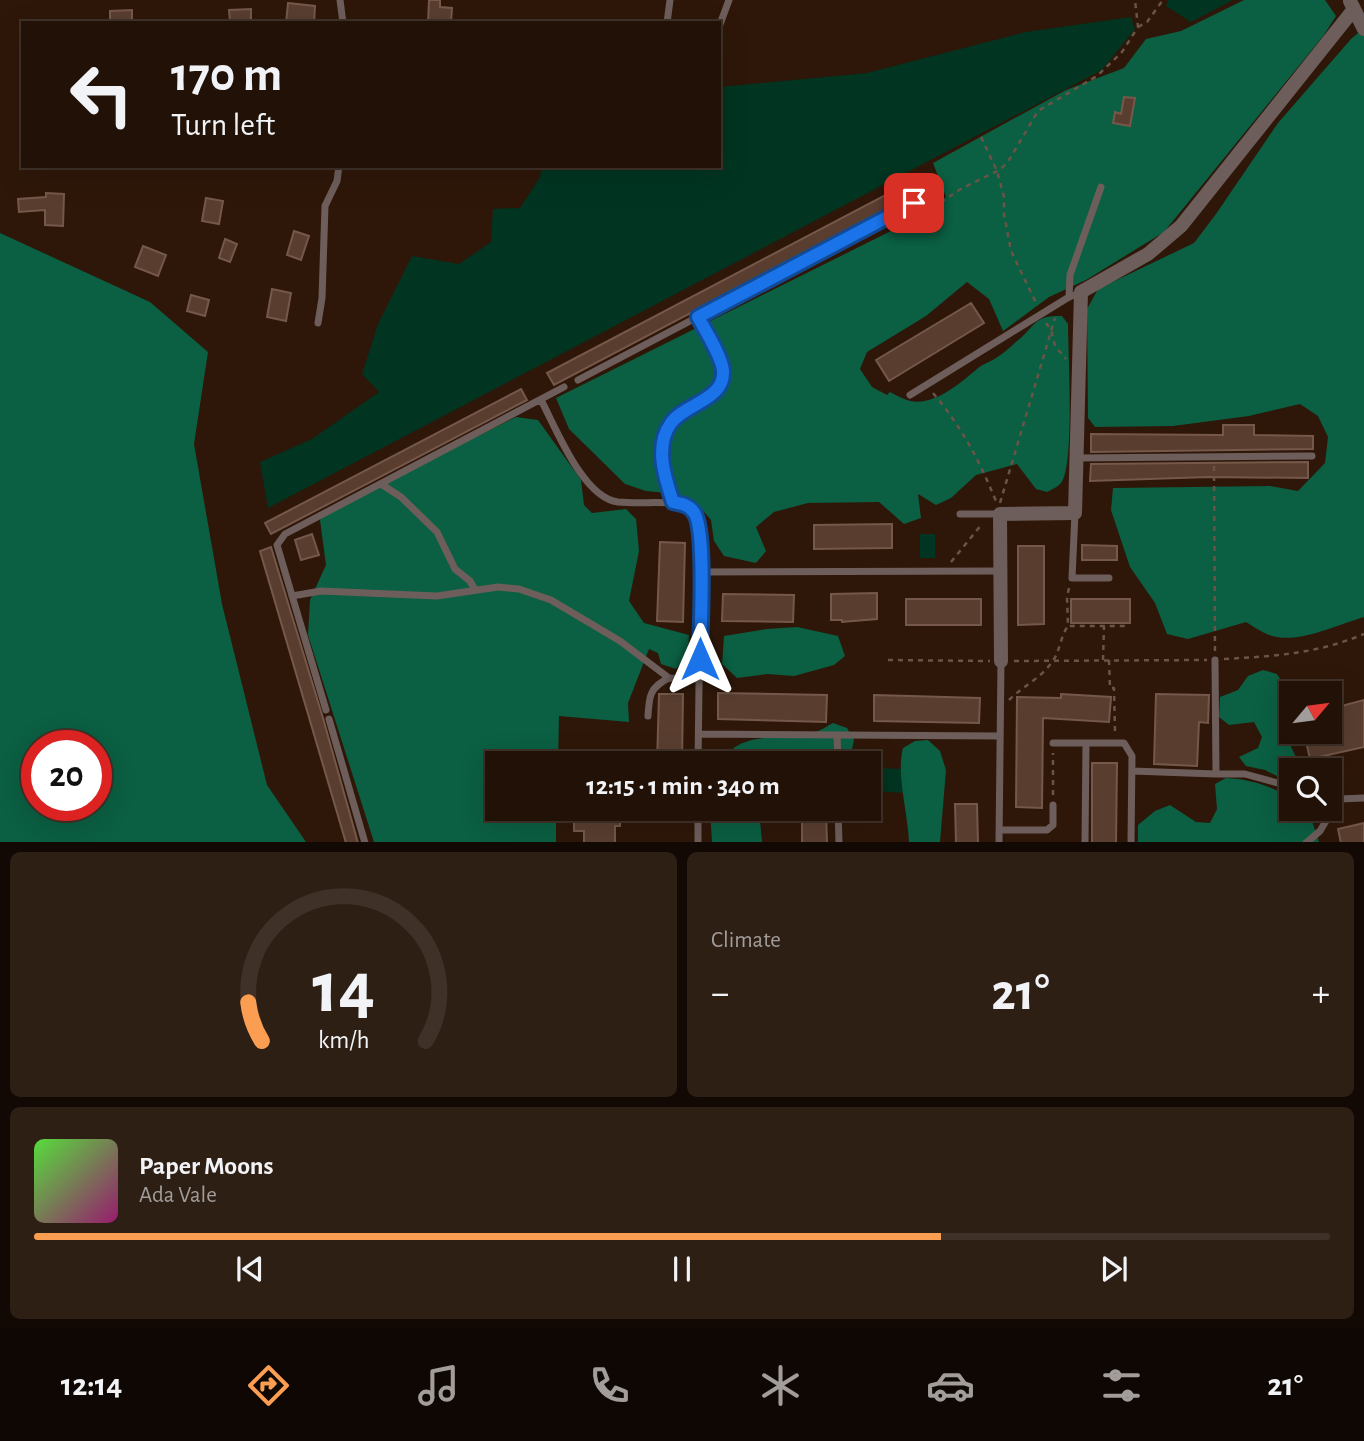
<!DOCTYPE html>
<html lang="en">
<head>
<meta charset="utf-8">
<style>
	:root { --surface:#221107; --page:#2e1f15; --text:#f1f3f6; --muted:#a29d9b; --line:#3f3128; --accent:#fb9e52 }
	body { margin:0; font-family:"Alegreya Sans",sans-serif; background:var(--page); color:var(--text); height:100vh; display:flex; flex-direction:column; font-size:26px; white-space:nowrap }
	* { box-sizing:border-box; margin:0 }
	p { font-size:23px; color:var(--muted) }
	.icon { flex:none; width:38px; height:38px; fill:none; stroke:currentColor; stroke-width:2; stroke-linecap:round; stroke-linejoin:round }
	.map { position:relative; height:842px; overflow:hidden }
	.drawer { display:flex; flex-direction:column; gap:10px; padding:10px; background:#130904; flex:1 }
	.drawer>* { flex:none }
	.top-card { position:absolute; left:21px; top:21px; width:700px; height:147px; border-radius:0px; box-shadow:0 7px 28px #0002,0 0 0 2px var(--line); background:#221107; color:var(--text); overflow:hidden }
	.needle { width:46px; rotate:61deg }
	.controls { position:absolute; left:1279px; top:681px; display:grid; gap:14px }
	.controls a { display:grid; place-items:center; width:63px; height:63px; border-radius:0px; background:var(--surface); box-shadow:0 7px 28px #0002,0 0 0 2px var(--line); font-size:35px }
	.speed { position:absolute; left:21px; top:730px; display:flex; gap:14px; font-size:35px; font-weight:700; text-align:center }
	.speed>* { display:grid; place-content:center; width:91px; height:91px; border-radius:50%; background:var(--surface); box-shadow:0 7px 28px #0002,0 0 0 2px var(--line); line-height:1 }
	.speed .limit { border:10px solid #d22; background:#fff; color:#111 }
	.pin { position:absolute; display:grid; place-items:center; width:60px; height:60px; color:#fff; margin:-30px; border-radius:14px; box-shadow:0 4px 10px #0006 }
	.me { position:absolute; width:77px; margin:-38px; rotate:0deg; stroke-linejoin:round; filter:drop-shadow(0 0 5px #0008) }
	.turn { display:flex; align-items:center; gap:24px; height:147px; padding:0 35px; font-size:32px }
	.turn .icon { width:91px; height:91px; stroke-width:2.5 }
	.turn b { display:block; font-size:49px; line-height:60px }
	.big { font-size:52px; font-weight:700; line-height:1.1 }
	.drawer .widget { flex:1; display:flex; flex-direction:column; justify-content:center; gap:10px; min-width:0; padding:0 24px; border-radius:10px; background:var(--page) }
	.drawer .dial { align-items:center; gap:0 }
	.dial svg { height:182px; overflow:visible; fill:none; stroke:var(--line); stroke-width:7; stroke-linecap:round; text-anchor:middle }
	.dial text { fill:var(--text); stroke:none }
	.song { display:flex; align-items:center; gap:21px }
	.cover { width:84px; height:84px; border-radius:10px; background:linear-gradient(135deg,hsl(110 70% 55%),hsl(320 70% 35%)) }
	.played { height:7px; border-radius:4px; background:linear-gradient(90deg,var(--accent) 70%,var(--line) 70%) }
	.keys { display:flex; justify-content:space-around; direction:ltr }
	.heat { display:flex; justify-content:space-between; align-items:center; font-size:38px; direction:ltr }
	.drawer .tiles { flex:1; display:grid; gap:10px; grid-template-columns:1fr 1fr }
	.widget:last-child { grid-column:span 2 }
	.trip { position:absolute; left:485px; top:751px; width:396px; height:70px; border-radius:0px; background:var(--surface); box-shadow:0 7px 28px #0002,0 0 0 2px var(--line); font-weight:700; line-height:70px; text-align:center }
	.dock { display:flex; height:112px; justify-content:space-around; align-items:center; background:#0e0703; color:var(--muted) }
	.dock .icon { width:49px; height:49px }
	.dock .active { color:var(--accent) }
	.dock b { font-size:32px; color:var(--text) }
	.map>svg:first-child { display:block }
	.green { fill:#013421 }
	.forest { fill:#0b5f42; fill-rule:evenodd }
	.building { fill:#593e30; stroke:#755849; stroke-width:2 }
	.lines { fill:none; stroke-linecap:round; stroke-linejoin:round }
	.path { stroke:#695447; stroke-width:2.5; stroke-dasharray:5 5; stroke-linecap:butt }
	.service { stroke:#6d5e5b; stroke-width:7 }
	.minor { stroke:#6d5e5b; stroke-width:14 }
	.route-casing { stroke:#114b97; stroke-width:18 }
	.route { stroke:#1a73e8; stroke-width:12 }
</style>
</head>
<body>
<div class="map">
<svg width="1364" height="843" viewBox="0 0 1364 843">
	<rect width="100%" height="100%" fill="#2e1709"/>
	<path class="green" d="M1168,0H1233L1191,22L1166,6Z
		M1131,17L1135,29L1102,70L268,508L260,462L312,439L379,392L362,374L378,324L412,256L459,264L491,242L493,209L520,208L540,177L542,166H719V87L867,73L1026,32Z
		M920,534H935V558H920Z
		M871,768L906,769V793L871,791Z"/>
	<path class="forest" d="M1244,0H1325L1336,16L1324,35L1164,232L1086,280L1049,297L1003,331L989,299L967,282L926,316L867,352L860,369L872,387L887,395L890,392C896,395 903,399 910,401C935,406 960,383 977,369C982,364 990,362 996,358C1003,354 1010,347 1017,341C1036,326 1033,315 1062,316L1068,324C1068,353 1075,465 1061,483C1058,487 1051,490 1047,492L1036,489L1017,464L976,475L951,498L936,505L918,494L921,518L904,524L879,502L808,503L774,512L756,527L766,551L756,563L724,556L714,541L711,520L699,506L678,494L646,491L625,484L569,429L556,398L925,214L946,197L933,163L1066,90L1124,68L1146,39L1181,31Z
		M1364,28V617C1340,624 1302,642 1277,637C1265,635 1256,628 1246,622L1188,639L1167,634L1155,603L1130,567L1111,510L1113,488L1270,486L1298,491L1325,463L1328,437L1318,416L1300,404L1249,416L1173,426L1095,427L1088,418L1087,309L1098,289L1194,243L1216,214L1278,123L1351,39Z
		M0,233L150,302L208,352L194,444L222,604L267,785L306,842H0ZM37,746H96V805H37Z
		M516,417L538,420L581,480L584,505L592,513L626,509L636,519L639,551L629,601L644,623L689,635L688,656L676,669L661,664L658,653L649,649L628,703L629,722L559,716L558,763H497V808L556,809V842H374L308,635L310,600L326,565L320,520L325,513Z
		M797,627L838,636L845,656L834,665L794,676L767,674L737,678L722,664L724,636L767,629Z
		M1263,670L1277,674L1291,697L1283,729L1299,764V770H1292L1291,783L1265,770L1246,766L1239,757L1258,748L1262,737L1254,722L1229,725L1219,717L1220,697L1238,690L1248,676Z
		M833,723L847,728L854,740L849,763H722C737,729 784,741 813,733C820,731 827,726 833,723Z
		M928,740L940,751L946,770L940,842H909C908,813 896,775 903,748L915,741Z
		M1226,778C1250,779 1271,786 1291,798L1292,808L1308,809L1319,842L1138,843V825L1155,811L1170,805L1196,822L1210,823L1217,809L1215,784Z
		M710,809H759L762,842H712Z"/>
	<path class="building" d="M429,0H440V7L452,8L451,23H428Z
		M288,3L315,6L314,23H286Z
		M251,9V23H230L229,10Z
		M132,10V23H110V11Z
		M1124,97L1135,98L1130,126L1113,123L1115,112L1121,114Z
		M914,180L920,192L554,385L547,373Z
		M46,193L64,194L63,226L45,225V210L19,212L18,199L46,197Z
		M206,198L223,201L219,224L202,221Z
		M294,231L309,236L301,260L287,255Z
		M225,239L237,244L230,262L219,258Z
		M143,246L166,255L158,276L135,267Z
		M272,289L291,293L286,321L267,317Z
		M191,295L209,300L205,316L187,311Z
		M971,303L984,323L889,381L876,360Z
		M521,389L527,400L271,534L265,523Z
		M1223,425H1254V435L1313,436V449L1091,452V434L1223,435Z
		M1308,462V478L1209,477L1090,481L1091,464Z
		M892,524V548L814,549V525Z
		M312,534L319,555L301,560L295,540Z
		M660,542L685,543L683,622L657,621Z
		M1082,545L1117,546V560H1082Z
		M1018,546H1044V624L1018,625Z
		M271,547L323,718L358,843H346L260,551Z
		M877,593V619L842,622V620H831V594Z
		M723,594L794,595L793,622L722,621Z
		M906,599H981V625H906Z
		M1071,599H1130V623H1071Z
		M718,693L827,695L826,722L718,719Z
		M659,694H683L682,763H657Z
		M1061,694L1111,697L1109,722L1043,718L1042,808L1016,807L1017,697L1061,698Z
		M1156,694L1209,695L1208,723L1199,722L1197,766L1154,764Z
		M874,695L980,698L979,723L874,721Z
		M1364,700V747L1310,759L1304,732H1330V709Z
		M1092,763H1117L1116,843H1092Z
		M955,804H977L978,843H956Z
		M574,808H620V826H615V843H584V831H574Z
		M802,810H826L827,843H802Z
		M1364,823V843H1341L1338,829Z"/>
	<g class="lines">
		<path class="path" d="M1138,27L1147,22L1163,0
			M981,137L997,171L1004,197V214L1011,251L1037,305
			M921,202L940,203L959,190L1001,169L1009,160L1038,111L1097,76L1122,52L1138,27L1135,0
			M1046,323L1051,330L1055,346L1066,359
			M933,393C963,429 978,458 996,501
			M1214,466L1215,652
			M1000,503L1055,318
			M951,562L982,524
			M1069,588L1067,597L1068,626H1129
			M1224,659C1275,656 1316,654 1364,634
			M888,660L990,661
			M1103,660L1104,626
			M1109,660L1110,688H1114L1115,733
			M1014,661L1207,660
			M1009,700C1022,687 1041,678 1052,662C1060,652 1060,637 1068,626
			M1053,795V753"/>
		<path class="service" d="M340,0L343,23
			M667,23L670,0
			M719,27L729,0
			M1069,297L1070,275L1101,187
			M318,323L322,298L325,206L337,181L339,166
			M578,380L914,203
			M910,395L1069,297L1080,293
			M541,400C556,428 583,498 618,502C640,504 662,501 684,504C695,512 698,520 701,533L698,763
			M1076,458L1312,456
			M381,484L401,497L437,532L455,569L470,581L475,590
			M673,502C665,478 654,446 671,423C684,404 725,400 723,371C722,357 705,331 698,317
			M1075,513L1072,578H1109
			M960,514H1000
			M700,572L1000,571
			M292,596L321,591L437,596L498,587L519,589L551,600L620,641L669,678L699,679
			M1215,660L1216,774H1245L1292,787
			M326,710L277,545L285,534L564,387
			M648,716C649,696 650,687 669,678
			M329,719L365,843
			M699,734L1000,736
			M837,735L838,763
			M1053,743H1124L1132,756L1131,843
			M1132,771L1216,774
			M1330,797L1339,799L1364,798
			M838,808L839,843
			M999,830H1047L1053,825V805
			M698,843V808
			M999,843L1001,661
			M1085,843L1086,743
			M1306,843L1320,831L1339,799"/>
		<path class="minor" d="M1350,1L1364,29
			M1001,661L1000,514L1075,513L1081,292L1148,254L1181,226L1354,9"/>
	</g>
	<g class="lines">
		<g class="route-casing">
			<path id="route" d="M700,659C700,633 707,526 693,511C687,504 681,504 673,502C665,478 654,446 671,423C684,404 725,400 723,371C722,357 705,330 698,317L914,203"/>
		</g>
		<use href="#route" class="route"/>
	</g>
</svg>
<div class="controls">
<a><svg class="needle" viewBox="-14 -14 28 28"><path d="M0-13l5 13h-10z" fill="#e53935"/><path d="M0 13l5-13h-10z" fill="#a29d9b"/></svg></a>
<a><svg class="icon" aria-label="search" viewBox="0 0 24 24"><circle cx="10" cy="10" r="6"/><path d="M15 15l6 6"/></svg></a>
</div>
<div class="speed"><div class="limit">20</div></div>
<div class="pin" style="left:914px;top:203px;background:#d93025"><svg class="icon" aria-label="arrive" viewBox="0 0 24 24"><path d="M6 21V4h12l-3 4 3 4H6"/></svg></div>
<svg class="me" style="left:700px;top:659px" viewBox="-20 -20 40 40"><path d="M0-17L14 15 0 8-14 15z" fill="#1a73e8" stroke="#fff" stroke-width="4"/></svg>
<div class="trip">12:15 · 1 min · 340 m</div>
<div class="top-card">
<div class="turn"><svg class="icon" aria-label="left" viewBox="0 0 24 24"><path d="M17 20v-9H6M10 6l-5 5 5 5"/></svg><div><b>170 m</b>Turn left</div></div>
</div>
</div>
<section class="drawer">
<div class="tiles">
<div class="widget dial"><svg viewBox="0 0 100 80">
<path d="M14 69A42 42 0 1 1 86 69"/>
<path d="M14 69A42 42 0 0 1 8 52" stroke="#fb9e52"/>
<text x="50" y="56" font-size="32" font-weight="700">14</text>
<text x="50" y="72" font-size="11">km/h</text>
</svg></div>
<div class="widget"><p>Climate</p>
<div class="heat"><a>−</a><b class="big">21°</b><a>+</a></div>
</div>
<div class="widget">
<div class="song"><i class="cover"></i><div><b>Paper Moons</b><p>Ada Vale</p></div></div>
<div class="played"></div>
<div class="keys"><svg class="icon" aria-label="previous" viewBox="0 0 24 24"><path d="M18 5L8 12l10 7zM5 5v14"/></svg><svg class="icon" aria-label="pause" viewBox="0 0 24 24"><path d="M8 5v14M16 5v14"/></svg><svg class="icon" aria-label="next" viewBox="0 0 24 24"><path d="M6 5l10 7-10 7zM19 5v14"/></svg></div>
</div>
</div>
</section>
<nav class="dock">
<b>12:14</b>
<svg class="icon active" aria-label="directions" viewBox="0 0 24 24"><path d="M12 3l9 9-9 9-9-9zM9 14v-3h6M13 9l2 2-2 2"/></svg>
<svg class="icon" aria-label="music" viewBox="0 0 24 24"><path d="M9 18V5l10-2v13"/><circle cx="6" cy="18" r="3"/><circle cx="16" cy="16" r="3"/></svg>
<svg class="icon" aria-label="phone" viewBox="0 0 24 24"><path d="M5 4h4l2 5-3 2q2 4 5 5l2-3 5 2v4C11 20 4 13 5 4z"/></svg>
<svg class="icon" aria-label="climate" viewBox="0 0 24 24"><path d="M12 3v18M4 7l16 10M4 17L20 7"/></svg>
<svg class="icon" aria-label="car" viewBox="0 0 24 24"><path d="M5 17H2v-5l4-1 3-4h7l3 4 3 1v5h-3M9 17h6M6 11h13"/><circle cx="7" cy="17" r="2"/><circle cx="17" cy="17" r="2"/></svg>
<svg class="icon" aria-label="filters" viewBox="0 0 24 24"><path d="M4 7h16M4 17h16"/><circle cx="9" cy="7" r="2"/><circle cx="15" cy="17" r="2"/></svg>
<b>21°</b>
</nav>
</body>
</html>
